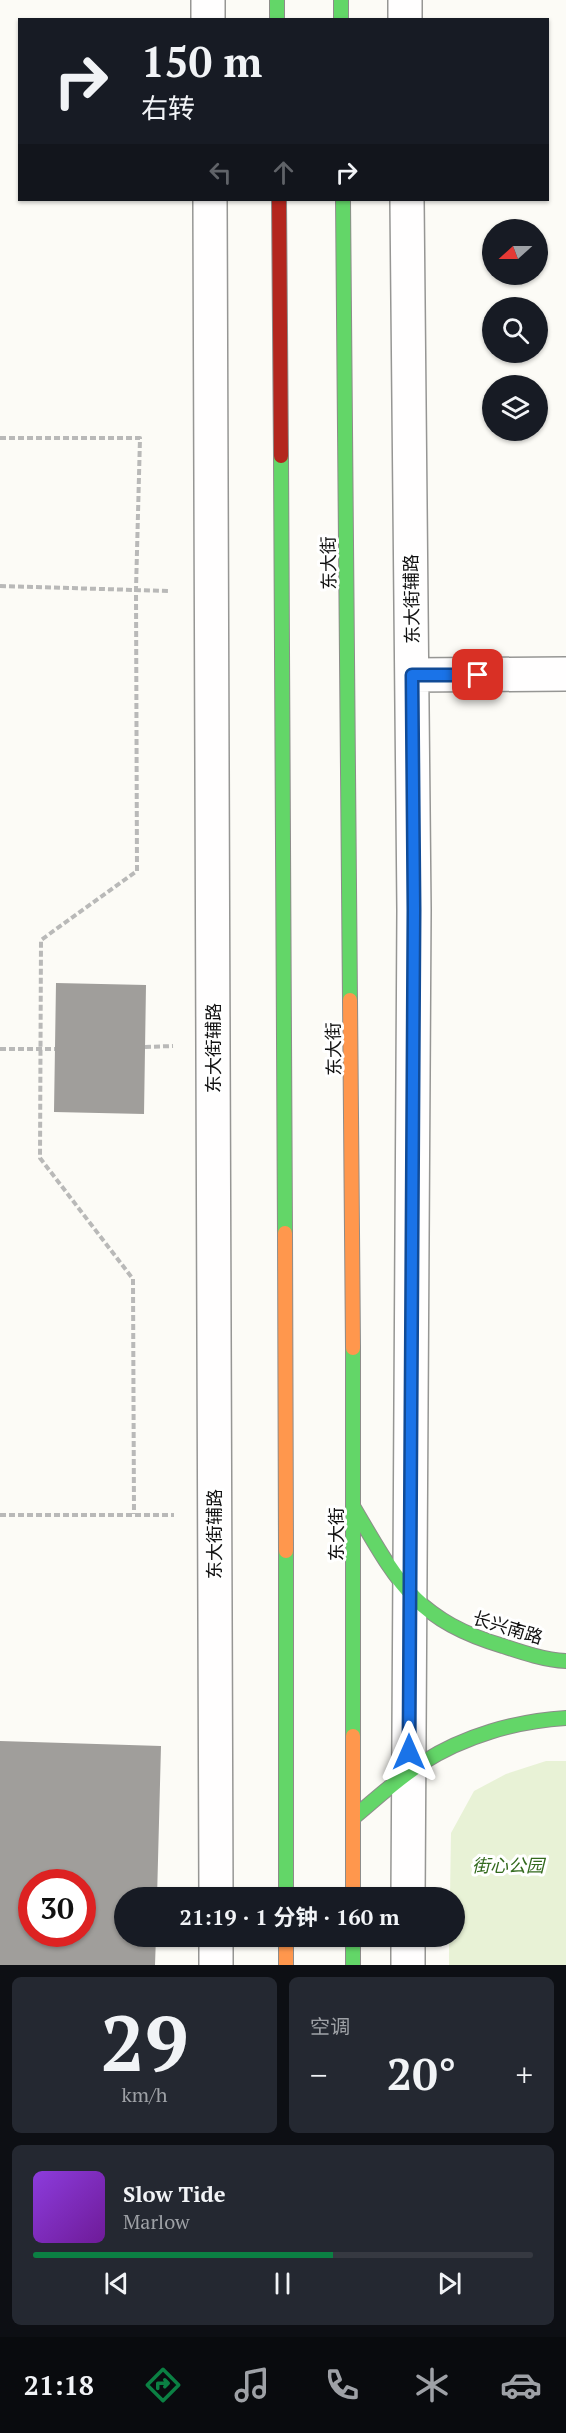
<!DOCTYPE html>
<html lang="zh">
<head>
<meta charset="utf-8">
<style>
	:root { --surface:#171b24; --page:#242831; --text:#f1f3f6; --muted:#9ea1a6; --line:#363941; --accent:#0b8043 }
	body { margin:0; font-family:"PT Serif","Noto Sans SC",serif; background:var(--page); color:var(--text); height:100vh; display:flex; flex-direction:column; font-size:22px; white-space:nowrap }
	* { box-sizing:border-box; margin:0 }
	p { font-size:20px; color:var(--muted) }
	.icon { flex:none; width:33px; height:33px; fill:none; stroke:currentColor; stroke-width:2; stroke-linecap:round; stroke-linejoin:round }
	.map { position:relative; height:1965px; overflow:hidden }
	.panel { display:flex; flex-direction:column; gap:12px; padding:12px; background:#0d0f14; flex:1 }
	.panel>* { flex:none }
	.guide { position:absolute; left:18px; top:18px; width:531px; height:183px; border-radius:0px; box-shadow:0 2px 4px #0004; background:#171b24; color:var(--text); overflow:hidden }
	.needle { width:39px; rotate:249deg }
	.controls { position:absolute; left:482px; top:219px; display:grid; gap:12px }
	.controls a { display:grid; place-items:center; width:66px; height:66px; border-radius:50%; background:var(--surface); box-shadow:0 2px 4px #0004; font-size:30px }
	.speed { position:absolute; left:18px; top:1869px; display:flex; gap:12px; font-size:30px; font-weight:700; text-align:center }
	.speed>* { display:grid; place-content:center; width:78px; height:78px; border-radius:50%; background:var(--surface); box-shadow:0 2px 4px #0004; line-height:1 }
	.speed .limit { border:9px solid #d22; background:#fff; color:#111 }
	.pin { position:absolute; display:grid; place-items:center; width:51px; height:51px; color:#fff; margin:-26px; border-radius:12px; box-shadow:0 3px 9px #0006 }
	.me { position:absolute; width:66px; margin:-33px; rotate:0deg; stroke-linejoin:round; filter:drop-shadow(0 0 4px #0008) }
	.turn { display:flex; align-items:center; gap:21px; height:126px; padding:0 24px; font-size:27px }
	.turn .icon { width:78px; height:78px; stroke-width:2.5 }
	.turn b { display:block; font-size:42px; line-height:51px }
	.lanes { display:flex; align-items:center; height:57px; padding:0 24px; background:#0003; justify-content:center; gap:30px; direction:ltr }
	.lanes .off { opacity:.35 }
	.big { font-size:45px; font-weight:700; line-height:1.1 }
	.panel .card { flex:1; display:flex; flex-direction:column; justify-content:center; gap:9px; min-width:0; padding:0 21px; border-radius:9px; background:var(--page) }
	.panel .dial { align-items:center; gap:0 }
	.dial b { font-size:78px; line-height:1 }
	.song { display:flex; align-items:center; gap:18px }
	.cover { width:72px; height:72px; border-radius:9px; background:linear-gradient(135deg,hsl(270 70% 55%),hsl(280 70% 35%)) }
	.played { height:6px; border-radius:3px; background:linear-gradient(90deg,var(--accent) 60%,var(--line) 60%) }
	.keys { display:flex; justify-content:space-around; direction:ltr }
	.heat { display:flex; justify-content:space-between; align-items:center; font-size:33px; direction:ltr }
	.panel .tiles { flex:1; display:grid; gap:12px; grid-template-columns:1fr 1fr }
	.card:last-child { grid-column:span 2 }
	.trip { position:absolute; left:114px; top:1887px; width:351px; height:60px; border-radius:30px; background:var(--surface); box-shadow:0 2px 4px #0004; font-weight:700; line-height:60px; text-align:center }
	.dock { display:flex; height:96px; justify-content:space-around; align-items:center; background:#090b0e; color:var(--muted) }
	.dock .icon { width:42px; height:42px }
	.dock .current { color:var(--accent) }
	.dock b { font-size:27px; color:var(--text) }
	.map>svg:first-child { display:block }
	.green { fill:#e8f2d6 }
	.building { fill:#a09e9b; fill-rule:evenodd }
	.lines { fill:none; stroke-linecap:round; stroke-linejoin:round }
	.street-casing { stroke:#969694; stroke-width:36 }
	.fast-casing { stroke:#8d8c8a; stroke-width:16 }
	.slow-casing { stroke:#8d8c8a; stroke-width:16 }
	.jam-casing { stroke:#8d8c8a; stroke-width:16 }
	.path { stroke:#b9b9b8; stroke-width:4; stroke-dasharray:6 3; stroke-linecap:butt }
	.street { stroke:#fffefe; stroke-width:33 }
	.fast { stroke:#63d668; stroke-width:14 }
	.slow { stroke:#ff974d; stroke-width:14 }
	.jam { stroke:#b3261e; stroke-width:14 }
	.route-casing { stroke:#114b97; stroke-width:15 }
	.route { stroke:#1a73e8; stroke-width:10 }
	.labels { text-anchor:middle; dominant-baseline:central; stroke-width:6; stroke-linejoin:round; paint-order:stroke }
	.street-label { font-size:18px; fill:#101010; stroke:#fff }
	.park-label { font-size:18px; font-style:italic; fill:#336a1e; stroke:#fff }
</style>
</head>
<body>
<div class="map">
<svg width="566" height="1965" viewBox="0 0 566 1965">
	<rect width="100%" height="100%" fill="#fcfbf6"/>
	<path class="green" d="M546,1761H566V1965H449V1937L454,1936V1898L450,1897L451,1833L474,1791L506,1774Z"/>
	<path class="building" d="M56,983L146,985L144,1114L54,1112Z
		M0,1741L161,1746L157,1898H124V1936H156L155,1965H0ZM32,1882H82V1934H32Z"/>
	<g class="lines">
		<g class="street-casing">
			<path id="street" d="M208,0V20
				M405,0V20
				M210,200L216,1898
				M407,200L414,910L408,1898
				M412,675L566,674
				M216,1936V1965
				M408,1965V1936"/>
		</g>
		<g class="fast-casing">
			<path id="fast" d="M277,0V20
				M341,0V20
				M343,200L350,1000
				M281,456L285,1233
				M353,1348V1736
				M354,1508C398,1583 416,1620 503,1646C524,1653 545,1660 566,1661
				M286,1551V1898
				M353,1818C376,1799 397,1779 422,1763C464,1736 516,1721 566,1718
				M353,1936V1965"/>
		</g>
		<g class="slow-casing">
			<path id="slow" d="M350,1000L353,1348
				M285,1233L286,1551
				M353,1898V1736
				M286,1936V1965"/>
		</g>
		<g class="jam-casing">
			<path id="jam" d="M279,200L281,456"/>
		</g>
		<path class="path" d="M0,438H140L136,589L137,871L41,940L40,1158L133,1279L134,1514
			M0,586L170,591
			M145,1047L173,1046
			M0,1049H55
			M0,1515H174"/>
		<use href="#street" class="street"/>
		<use href="#fast" class="fast"/>
		<use href="#slow" class="slow"/>
		<use href="#jam" class="jam"/>
	</g>
	<g class="lines">
		<g class="route-casing">
			<path id="route" d="M409,1752L414,910L412,675H478"/>
		</g>
		<use href="#route" class="route"/>
	</g>
	<g class="labels">
		<g class="street-label">
			<text transform="translate(328 563) rotate(-91)">东大街</text>
			<text transform="translate(411 599) rotate(-91)">东大街辅路</text>
			<text transform="translate(213 1048) rotate(-90)">东大街辅路</text>
			<text transform="translate(333 1049) rotate(-91)">东大街</text>
			<text transform="translate(214 1534) rotate(-90)">东大街辅路</text>
			<text transform="translate(336 1534) rotate(-90)">东大街</text>
			<text transform="translate(508 1627) rotate(17)">长兴南路</text>
		</g>
		<g class="park-label">
			<text x="508" y="1865">街心公园</text>
		</g>
	</g>
</svg>
<div class="controls">
<a><svg class="needle" viewBox="-14 -14 28 28"><path d="M0-13l5 13h-10z" fill="#e53935"/><path d="M0 13l5-13h-10z" fill="#9ea1a6"/></svg></a>
<a><svg class="icon" aria-label="search" viewBox="0 0 24 24"><circle cx="10" cy="10" r="6"/><path d="M15 15l6 6"/></svg></a>
<a><svg class="icon" aria-label="layers" viewBox="0 0 24 24"><path d="M12 4l9 5-9 5-9-5zM3 14l9 5 9-5"/></svg></a>
</div>
<div class="speed"><div class="limit">30</div></div>
<div class="pin" style="left:478px;top:675px;background:#d93025"><svg class="icon" aria-label="arrive" viewBox="0 0 24 24"><path d="M6 21V4h12l-3 4 3 4H6"/></svg></div>
<svg class="me" style="left:409px;top:1752px" viewBox="-20 -20 40 40"><path d="M0-17L14 15 0 8-14 15z" fill="#1a73e8" stroke="#fff" stroke-width="4"/></svg>
<div class="trip">21:19 · 1 分钟 · 160 m</div>
<div class="guide">
<div class="turn"><svg class="icon" aria-label="right" viewBox="0 0 24 24"><path d="M7 20v-9h11M14 6l5 5-5 5"/></svg><div><b>150 m</b>右转</div></div>
<div class="lanes"><svg class="icon off" aria-label="left" viewBox="0 0 24 24"><path d="M17 20v-9H6M10 6l-5 5 5 5"/></svg><svg class="icon off" aria-label="ahead" viewBox="0 0 24 24"><path d="M12 20V5M6 11l6-6 6 6"/></svg><svg class="icon" aria-label="right" viewBox="0 0 24 24"><path d="M7 20v-9h11M14 6l5 5-5 5"/></svg></div>
</div>
</div>
<section class="panel">
<div class="tiles">
<div class="card dial"><b>29</b><p>km/h</p></div>
<div class="card"><p>空调</p>
<div class="heat"><a>−</a><b class="big">20°</b><a>+</a></div>
</div>
<div class="card">
<div class="song"><i class="cover"></i><div><b>Slow Tide</b><p>Marlow</p></div></div>
<div class="played"></div>
<div class="keys"><svg class="icon" aria-label="previous" viewBox="0 0 24 24"><path d="M18 5L8 12l10 7zM5 5v14"/></svg><svg class="icon" aria-label="pause" viewBox="0 0 24 24"><path d="M8 5v14M16 5v14"/></svg><svg class="icon" aria-label="next" viewBox="0 0 24 24"><path d="M6 5l10 7-10 7zM19 5v14"/></svg></div>
</div>
</div>
</section>
<nav class="dock">
<b>21:18</b>
<svg class="icon current" aria-label="directions" viewBox="0 0 24 24"><path d="M12 3l9 9-9 9-9-9zM9 14v-3h6M13 9l2 2-2 2"/></svg>
<svg class="icon" aria-label="music" viewBox="0 0 24 24"><path d="M9 18V5l10-2v13"/><circle cx="6" cy="18" r="3"/><circle cx="16" cy="16" r="3"/></svg>
<svg class="icon" aria-label="phone" viewBox="0 0 24 24"><path d="M5 4h4l2 5-3 2q2 4 5 5l2-3 5 2v4C11 20 4 13 5 4z"/></svg>
<svg class="icon" aria-label="climate" viewBox="0 0 24 24"><path d="M12 3v18M4 7l16 10M4 17L20 7"/></svg>
<svg class="icon" aria-label="car" viewBox="0 0 24 24"><path d="M5 17H2v-5l4-1 3-4h7l3 4 3 1v5h-3M9 17h6M6 11h13"/><circle cx="7" cy="17" r="2"/><circle cx="17" cy="17" r="2"/></svg>
</nav>
</body>
</html>
